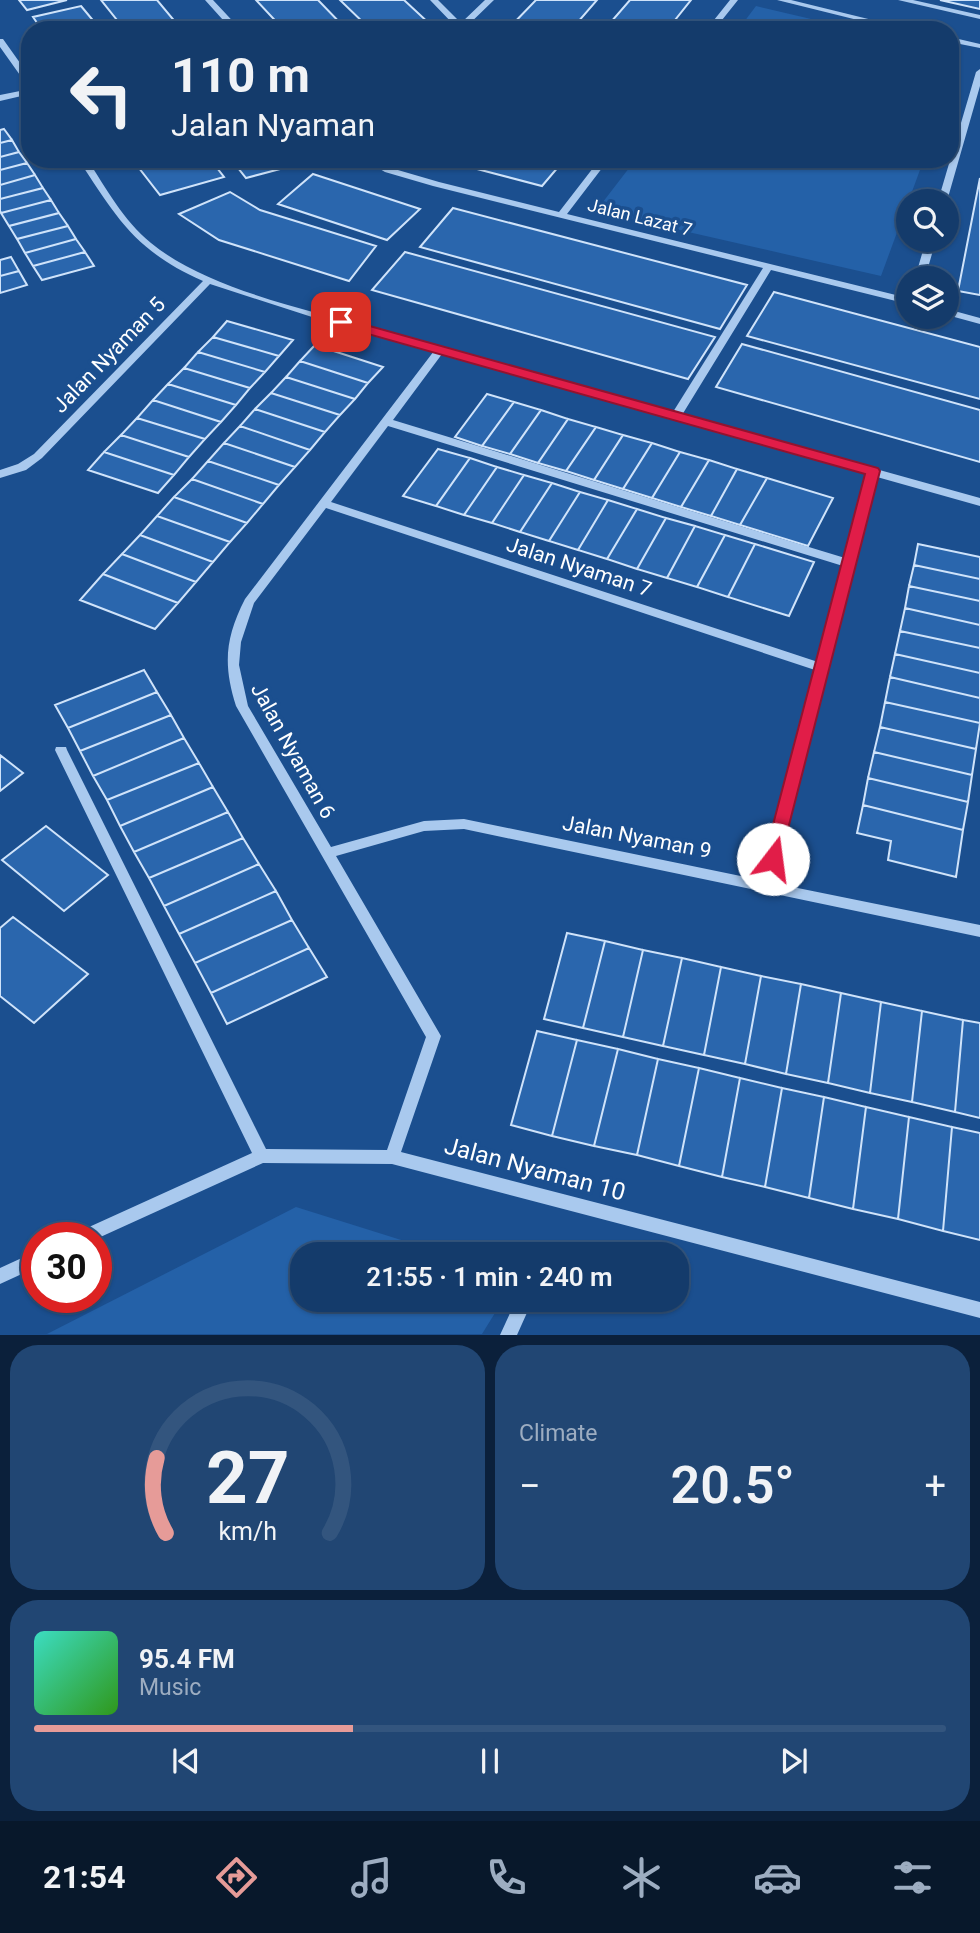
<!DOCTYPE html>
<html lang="en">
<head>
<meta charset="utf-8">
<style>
	:root { --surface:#143b6b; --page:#214673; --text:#f1f3f6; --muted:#9dadc1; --line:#33557e; --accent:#e69b98 }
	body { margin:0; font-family:Roboto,sans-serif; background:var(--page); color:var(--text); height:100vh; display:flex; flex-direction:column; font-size:26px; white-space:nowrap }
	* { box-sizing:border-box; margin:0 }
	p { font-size:23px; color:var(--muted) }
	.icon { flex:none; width:38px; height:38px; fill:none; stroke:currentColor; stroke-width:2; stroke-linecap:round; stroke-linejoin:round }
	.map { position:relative; height:1335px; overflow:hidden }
	.panel { display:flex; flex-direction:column; gap:10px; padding:10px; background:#0b203b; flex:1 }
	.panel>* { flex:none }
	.hud { position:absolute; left:21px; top:21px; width:938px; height:147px; border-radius:28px; box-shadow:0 2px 5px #0004,0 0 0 2px var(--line); background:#143b6b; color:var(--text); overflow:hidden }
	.buttons { position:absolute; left:896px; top:189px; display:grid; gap:14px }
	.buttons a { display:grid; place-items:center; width:63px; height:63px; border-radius:50%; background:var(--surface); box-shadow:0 2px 5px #0004,0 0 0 2px var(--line); font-size:35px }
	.speed { position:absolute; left:21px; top:1222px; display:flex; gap:14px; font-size:35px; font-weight:700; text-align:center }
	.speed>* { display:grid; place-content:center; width:91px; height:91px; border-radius:50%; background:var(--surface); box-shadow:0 2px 5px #0004,0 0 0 2px var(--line); line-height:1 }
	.speed .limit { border:10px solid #d22; background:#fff; color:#111 }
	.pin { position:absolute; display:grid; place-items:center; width:60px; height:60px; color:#fff; margin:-30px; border-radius:14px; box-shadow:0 4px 10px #0006 }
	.me { position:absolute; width:77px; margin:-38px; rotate:15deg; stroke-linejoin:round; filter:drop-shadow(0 0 5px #0008) }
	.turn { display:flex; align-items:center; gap:24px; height:147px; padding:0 35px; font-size:32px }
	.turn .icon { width:91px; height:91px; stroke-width:2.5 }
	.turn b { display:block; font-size:49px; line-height:60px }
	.big { font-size:52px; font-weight:600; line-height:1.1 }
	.panel .widget { flex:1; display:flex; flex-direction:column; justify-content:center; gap:10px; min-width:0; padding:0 24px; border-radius:28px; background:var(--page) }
	.panel .dial { align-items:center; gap:0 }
	.dial svg { height:182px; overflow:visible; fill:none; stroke:var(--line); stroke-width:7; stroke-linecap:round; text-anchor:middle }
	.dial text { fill:var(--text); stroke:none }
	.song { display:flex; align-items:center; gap:21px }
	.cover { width:84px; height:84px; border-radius:10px; background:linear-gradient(135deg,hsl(170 70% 55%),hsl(110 70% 35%)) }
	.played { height:7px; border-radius:4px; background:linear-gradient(90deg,var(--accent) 35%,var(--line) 35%) }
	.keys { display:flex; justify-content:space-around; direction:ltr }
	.heat { display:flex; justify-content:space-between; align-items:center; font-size:38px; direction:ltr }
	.panel .tiles { flex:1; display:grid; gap:10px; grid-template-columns:1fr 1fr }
	.widget:last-child { grid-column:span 2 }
	.trip { position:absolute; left:290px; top:1242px; width:399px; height:70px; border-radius:28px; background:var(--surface); box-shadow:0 2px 5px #0004,0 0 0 2px var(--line); font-weight:600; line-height:70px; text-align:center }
	.tab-bar { display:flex; height:112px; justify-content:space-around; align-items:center; background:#08182b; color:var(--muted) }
	.tab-bar .icon { width:49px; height:49px }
	.tab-bar .active { color:var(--accent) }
	.tab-bar b { font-size:32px; color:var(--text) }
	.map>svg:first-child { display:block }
	.green { fill:#2461a8 }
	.building { fill:#2a66ad; stroke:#cfe3fa; stroke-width:2 }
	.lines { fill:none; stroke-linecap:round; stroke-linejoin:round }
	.minor { fill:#a9c9ee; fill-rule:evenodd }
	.route { fill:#e11d48; stroke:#92132f; stroke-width:2 }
	.labels { text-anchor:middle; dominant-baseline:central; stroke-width:7; stroke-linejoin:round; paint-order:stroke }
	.far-street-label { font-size:18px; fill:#fff; stroke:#1b4f8f }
	.street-label { font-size:21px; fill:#fff; stroke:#1b4f8f }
	.near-street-label { font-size:24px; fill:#fff; stroke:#1b4f8f }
</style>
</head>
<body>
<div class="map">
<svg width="980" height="1335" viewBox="0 0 980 1335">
	<rect width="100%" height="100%" fill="#1b4f8f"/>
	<path class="green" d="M756,6L858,30H738Z
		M636,159H924L881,276L596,211Z
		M296,1207L449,1255H303V1300H503L482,1334H47Z"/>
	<path class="building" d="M19,0H67L27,10Z
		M101,0H157L182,30H125Z
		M256,0H318L347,30H284Z
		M340,0H404L432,26L418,30H371Z
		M536,0H597L571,30H507Z
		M630,0H691L667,30H604Z
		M940,0H980V9Z
		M81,6L101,30H42L33,17Z
		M4,129L12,140L0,143V130Z
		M12,140L19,152L0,157V143Z
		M19,152L27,163L0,170V157Z
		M132,159H210L224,177L160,195Z
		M231,159H305L307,162L246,178Z
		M481,159H565L542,186L473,168Z
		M27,163L35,175L0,185V170Z
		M313,174L420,209L387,240L278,204Z
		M35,175L43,188L0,199V185Z
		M980,178V295L958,291Z
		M43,188L51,200L1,213L0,211V199Z
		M230,192L260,210L376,246L349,281L219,240L179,214Z
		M51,200L59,213L9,226L1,213Z
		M453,208L747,285L720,329L420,247Z
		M59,213L68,226L17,239L9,226Z
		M68,226L76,239L25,253L17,239Z
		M76,239L85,252L33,266L25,253Z
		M85,252L94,266L42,280L33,266Z
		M405,252L715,337L688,379L372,290Z
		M11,257L19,271L0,276V260Z
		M19,271L27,285L0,293V276Z
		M774,292L980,347V399L747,336Z
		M227,321L293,340L279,356L213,337Z
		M213,337L279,356L265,372L198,352Z
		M742,344L980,410V462L716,387Z
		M315,345L383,367L368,383L300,361Z
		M198,352L265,372L250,388L184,368Z
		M300,361L368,383L355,399L286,377Z
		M184,368L250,388L236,405L168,384Z
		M286,377L355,399L340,415L271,393Z
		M168,384L236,405L221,422L153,400Z
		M271,393L340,415L325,432L255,409Z
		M487,394L514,402L482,446L455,437Z
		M153,400L221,422L205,439L137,418Z
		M514,402L541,410L510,454L482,446Z
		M255,409L325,432L310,450L240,426Z
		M541,410L568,419L538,463L510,454Z
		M137,418L205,439L189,457L121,435Z
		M568,419L596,427L566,471L538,463Z
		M240,426L310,450L295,467L224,443Z
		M596,427L623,435L594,480L566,471Z
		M121,435L189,457L174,475L104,452Z
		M623,435L652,443L623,489L594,480Z
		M224,443L295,467L279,485L208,461Z
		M652,443L680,452L652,498L623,489Z
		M438,449L470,458L436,506L403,496Z
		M104,452L174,475L158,493L88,470Z
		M680,452L709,460L681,507L652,498Z
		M470,458L497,467L464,515L436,506Z
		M709,460L737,469L711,516L681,507Z
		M208,461L279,485L263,504L192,479Z
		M497,467L524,475L492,523L464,515Z
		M737,469L767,478L740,525L711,516Z
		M524,475L552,483L520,532L492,523Z
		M767,478L833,498L808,546L740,525Z
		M192,479L263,504L247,523L174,497Z
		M552,483L580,492L549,541L520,532Z
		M580,492L608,500L578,550L549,541Z
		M174,497L247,523L230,542L157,516Z
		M608,500L637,509L607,559L578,550Z
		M637,509L666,518L637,569L607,559Z
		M157,516L230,542L213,562L140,535Z
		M666,518L695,526L667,578L637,569Z
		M695,526L725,535L697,587L667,578Z
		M140,535L213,562L196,582L122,554Z
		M725,535L755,544L728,597L697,587Z
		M755,544L814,562L789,616L728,597Z
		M918,544L980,557V579L914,565Z
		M122,554L196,582L178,603L103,574Z
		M914,565L980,579V601L909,586Z
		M103,574L178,603L155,629L80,600Z
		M909,586L980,601V625L905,608Z
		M905,608L980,625V648L900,631Z
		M900,631L980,648V673L895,654Z
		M895,654L980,673V698L890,677Z
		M144,670L157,692L68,728L55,705Z
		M890,677L980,698V723L885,702Z
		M157,692L171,715L80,751L68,728Z
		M885,702L980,723L976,749L880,727Z
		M171,715L184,738L93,776L80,751Z
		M880,727L976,749L972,775L874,752Z
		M184,738L199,763L107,800L93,776Z
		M874,752L972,775L968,802L868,778Z
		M0,755L23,773L0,791Z
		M199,763L213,787L120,826L107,800Z
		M868,778L968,802L963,830L863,805Z
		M213,787L228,812L134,852L120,826Z
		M863,805L963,830L956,877L888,860L891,841L857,833Z
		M228,812L243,838L149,878L134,852Z
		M46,826L108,875L64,911L2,860Z
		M243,838L259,864L164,906L149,878Z
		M259,864L276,891L179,934L164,906Z
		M276,891L292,920L195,963L179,934Z
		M13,917L88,974L34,1023L0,996V928Z
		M292,920L309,948L211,993L195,963Z
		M567,933L605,941L583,1028L544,1019Z
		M605,941L643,950L623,1037L583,1028Z
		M309,948L327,977L227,1024L211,993Z
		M643,950L682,958L663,1046L623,1037Z
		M682,958L721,967L704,1055L663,1046Z
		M721,967L761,976L745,1064L704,1055Z
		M761,976L801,984L786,1074L745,1064Z
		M801,984L841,993L828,1083L786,1074Z
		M841,993L881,1002L870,1093L828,1083Z
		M881,1002L922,1011L912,1102L870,1093Z
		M922,1011L963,1020L955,1112L912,1102Z
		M963,1020L980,1023V1118L955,1112Z
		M537,1031L577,1040L552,1136L511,1125Z
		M577,1040L618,1049L594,1146L552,1136Z
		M618,1049L658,1059L637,1155L594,1146Z
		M658,1059L699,1068L679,1166L637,1155Z
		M699,1068L740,1078L722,1177L679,1166Z
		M740,1078L782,1088L765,1187L722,1177Z
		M782,1088L824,1097L809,1198L765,1187Z
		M824,1097L866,1107L853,1209L809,1198Z
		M866,1107L909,1117L898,1219L853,1209Z
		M909,1117L952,1127L943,1231L898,1219Z
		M952,1127L980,1133V1240L943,1231Z"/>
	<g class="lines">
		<path class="minor" d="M205,0H213L241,30H232Z
			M430,0H438L461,23L485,0H494L463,30H454L456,27Z
			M730,0H738L714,30H706Z
			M777,0H791L913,30H898Z
			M898,0H913L980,15V19Z
			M950,37L980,44V48L950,42Z
			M0,39H3L30,77V85H27L0,47Z
			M980,69V86L947,201H938L976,72Z
			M30,89V94L0,101V95Z
			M78,159H87C106,188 123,220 151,243C207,289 308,310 377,329C476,357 575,384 673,412L763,268L433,186L385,172L363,159H374L391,168L439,182L559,212L600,159H609L567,214L908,298V304L771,270L682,415L980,498V506L877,477L773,883L980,925V937L464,829L424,831L336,856L441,1036L401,1152L980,1302V1318L392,1164L263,1163L96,1239V1237H76L78,1232L252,1153L55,750L56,747H66L67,750L266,1149L387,1150L426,1037L236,706C223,665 225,638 245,599L434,351L312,317L210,284L42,458L26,470L0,478V470L18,464L34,454L203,281C135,251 117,218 78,159ZM442,354L670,418L671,420H678L867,474L845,558L393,420ZM388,426L843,566L818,662L331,502ZM326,508L815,670L760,880L464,819L424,821L331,847L248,706L239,665L241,642L254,603Z
			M926,240H936L925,278H915Z
			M947,309L980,318V324L947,315Z
			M37,1251V1267L0,1284V1268Z
			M516,1300H528L530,1306L517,1335H500Z"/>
	</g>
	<path class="route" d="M341,318L878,468L880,471L779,864H766L764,859L865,474L336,325L334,322Z"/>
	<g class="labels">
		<g class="far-street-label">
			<text transform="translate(640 217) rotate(14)">Jalan Lazat 7</text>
		</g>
		<g class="street-label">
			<text transform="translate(109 355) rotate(-46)">Jalan Nyaman 5</text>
			<text transform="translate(579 567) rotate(18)">Jalan Nyaman 7</text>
			<text transform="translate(293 751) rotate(61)">Jalan Nyaman 6</text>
			<text transform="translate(637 837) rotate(11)">Jalan Nyaman 9</text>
		</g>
		<g class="near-street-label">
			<text transform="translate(535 1169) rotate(15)">Jalan Nyaman 10</text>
		</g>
	</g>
</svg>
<div class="buttons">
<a><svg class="icon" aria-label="search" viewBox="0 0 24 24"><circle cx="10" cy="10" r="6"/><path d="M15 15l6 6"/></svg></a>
<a><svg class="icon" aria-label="layers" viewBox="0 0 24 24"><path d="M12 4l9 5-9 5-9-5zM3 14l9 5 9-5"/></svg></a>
</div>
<div class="speed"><div class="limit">30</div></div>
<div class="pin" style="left:341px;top:322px;background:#d93025"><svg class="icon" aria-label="arrive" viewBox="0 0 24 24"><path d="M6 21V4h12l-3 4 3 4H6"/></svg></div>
<svg class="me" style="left:773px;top:859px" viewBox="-20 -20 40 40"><circle r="19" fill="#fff"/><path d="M0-13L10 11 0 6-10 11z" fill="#e11d48"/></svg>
<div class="trip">21:55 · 1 min · 240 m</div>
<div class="hud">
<div class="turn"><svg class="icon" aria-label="left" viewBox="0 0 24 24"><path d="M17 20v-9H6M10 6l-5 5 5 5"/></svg><div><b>110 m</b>Jalan Nyaman</div></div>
</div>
</div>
<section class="panel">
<div class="tiles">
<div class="widget dial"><svg viewBox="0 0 100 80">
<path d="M14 69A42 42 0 1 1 86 69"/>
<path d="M14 69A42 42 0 0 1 10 36" stroke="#e69b98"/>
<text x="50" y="56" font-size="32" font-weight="700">27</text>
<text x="50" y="72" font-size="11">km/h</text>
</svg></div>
<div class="widget"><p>Climate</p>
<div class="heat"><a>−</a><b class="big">20.5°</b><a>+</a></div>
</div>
<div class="widget">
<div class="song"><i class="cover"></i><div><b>95.4 FM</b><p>Music</p></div></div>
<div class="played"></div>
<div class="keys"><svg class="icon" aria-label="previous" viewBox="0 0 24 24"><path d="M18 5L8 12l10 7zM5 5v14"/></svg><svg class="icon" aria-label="pause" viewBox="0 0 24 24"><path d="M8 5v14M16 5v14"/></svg><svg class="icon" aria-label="next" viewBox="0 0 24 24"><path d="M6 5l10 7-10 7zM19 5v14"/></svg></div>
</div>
</div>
</section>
<nav class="tab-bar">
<b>21:54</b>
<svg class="icon active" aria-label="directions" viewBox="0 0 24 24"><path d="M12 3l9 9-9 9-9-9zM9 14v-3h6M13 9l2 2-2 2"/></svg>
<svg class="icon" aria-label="music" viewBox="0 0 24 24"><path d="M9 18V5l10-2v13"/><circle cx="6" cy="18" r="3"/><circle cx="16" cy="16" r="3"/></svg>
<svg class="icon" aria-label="phone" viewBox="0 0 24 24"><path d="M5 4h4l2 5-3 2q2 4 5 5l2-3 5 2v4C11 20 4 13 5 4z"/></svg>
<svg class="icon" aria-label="climate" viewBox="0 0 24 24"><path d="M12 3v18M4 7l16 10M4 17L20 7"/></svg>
<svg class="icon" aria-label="car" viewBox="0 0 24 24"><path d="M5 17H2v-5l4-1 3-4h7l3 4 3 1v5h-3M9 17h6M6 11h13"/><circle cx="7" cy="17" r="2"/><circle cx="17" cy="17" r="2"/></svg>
<svg class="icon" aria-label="filters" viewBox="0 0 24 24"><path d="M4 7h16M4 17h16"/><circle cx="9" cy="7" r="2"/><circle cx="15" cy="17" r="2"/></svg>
</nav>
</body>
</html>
